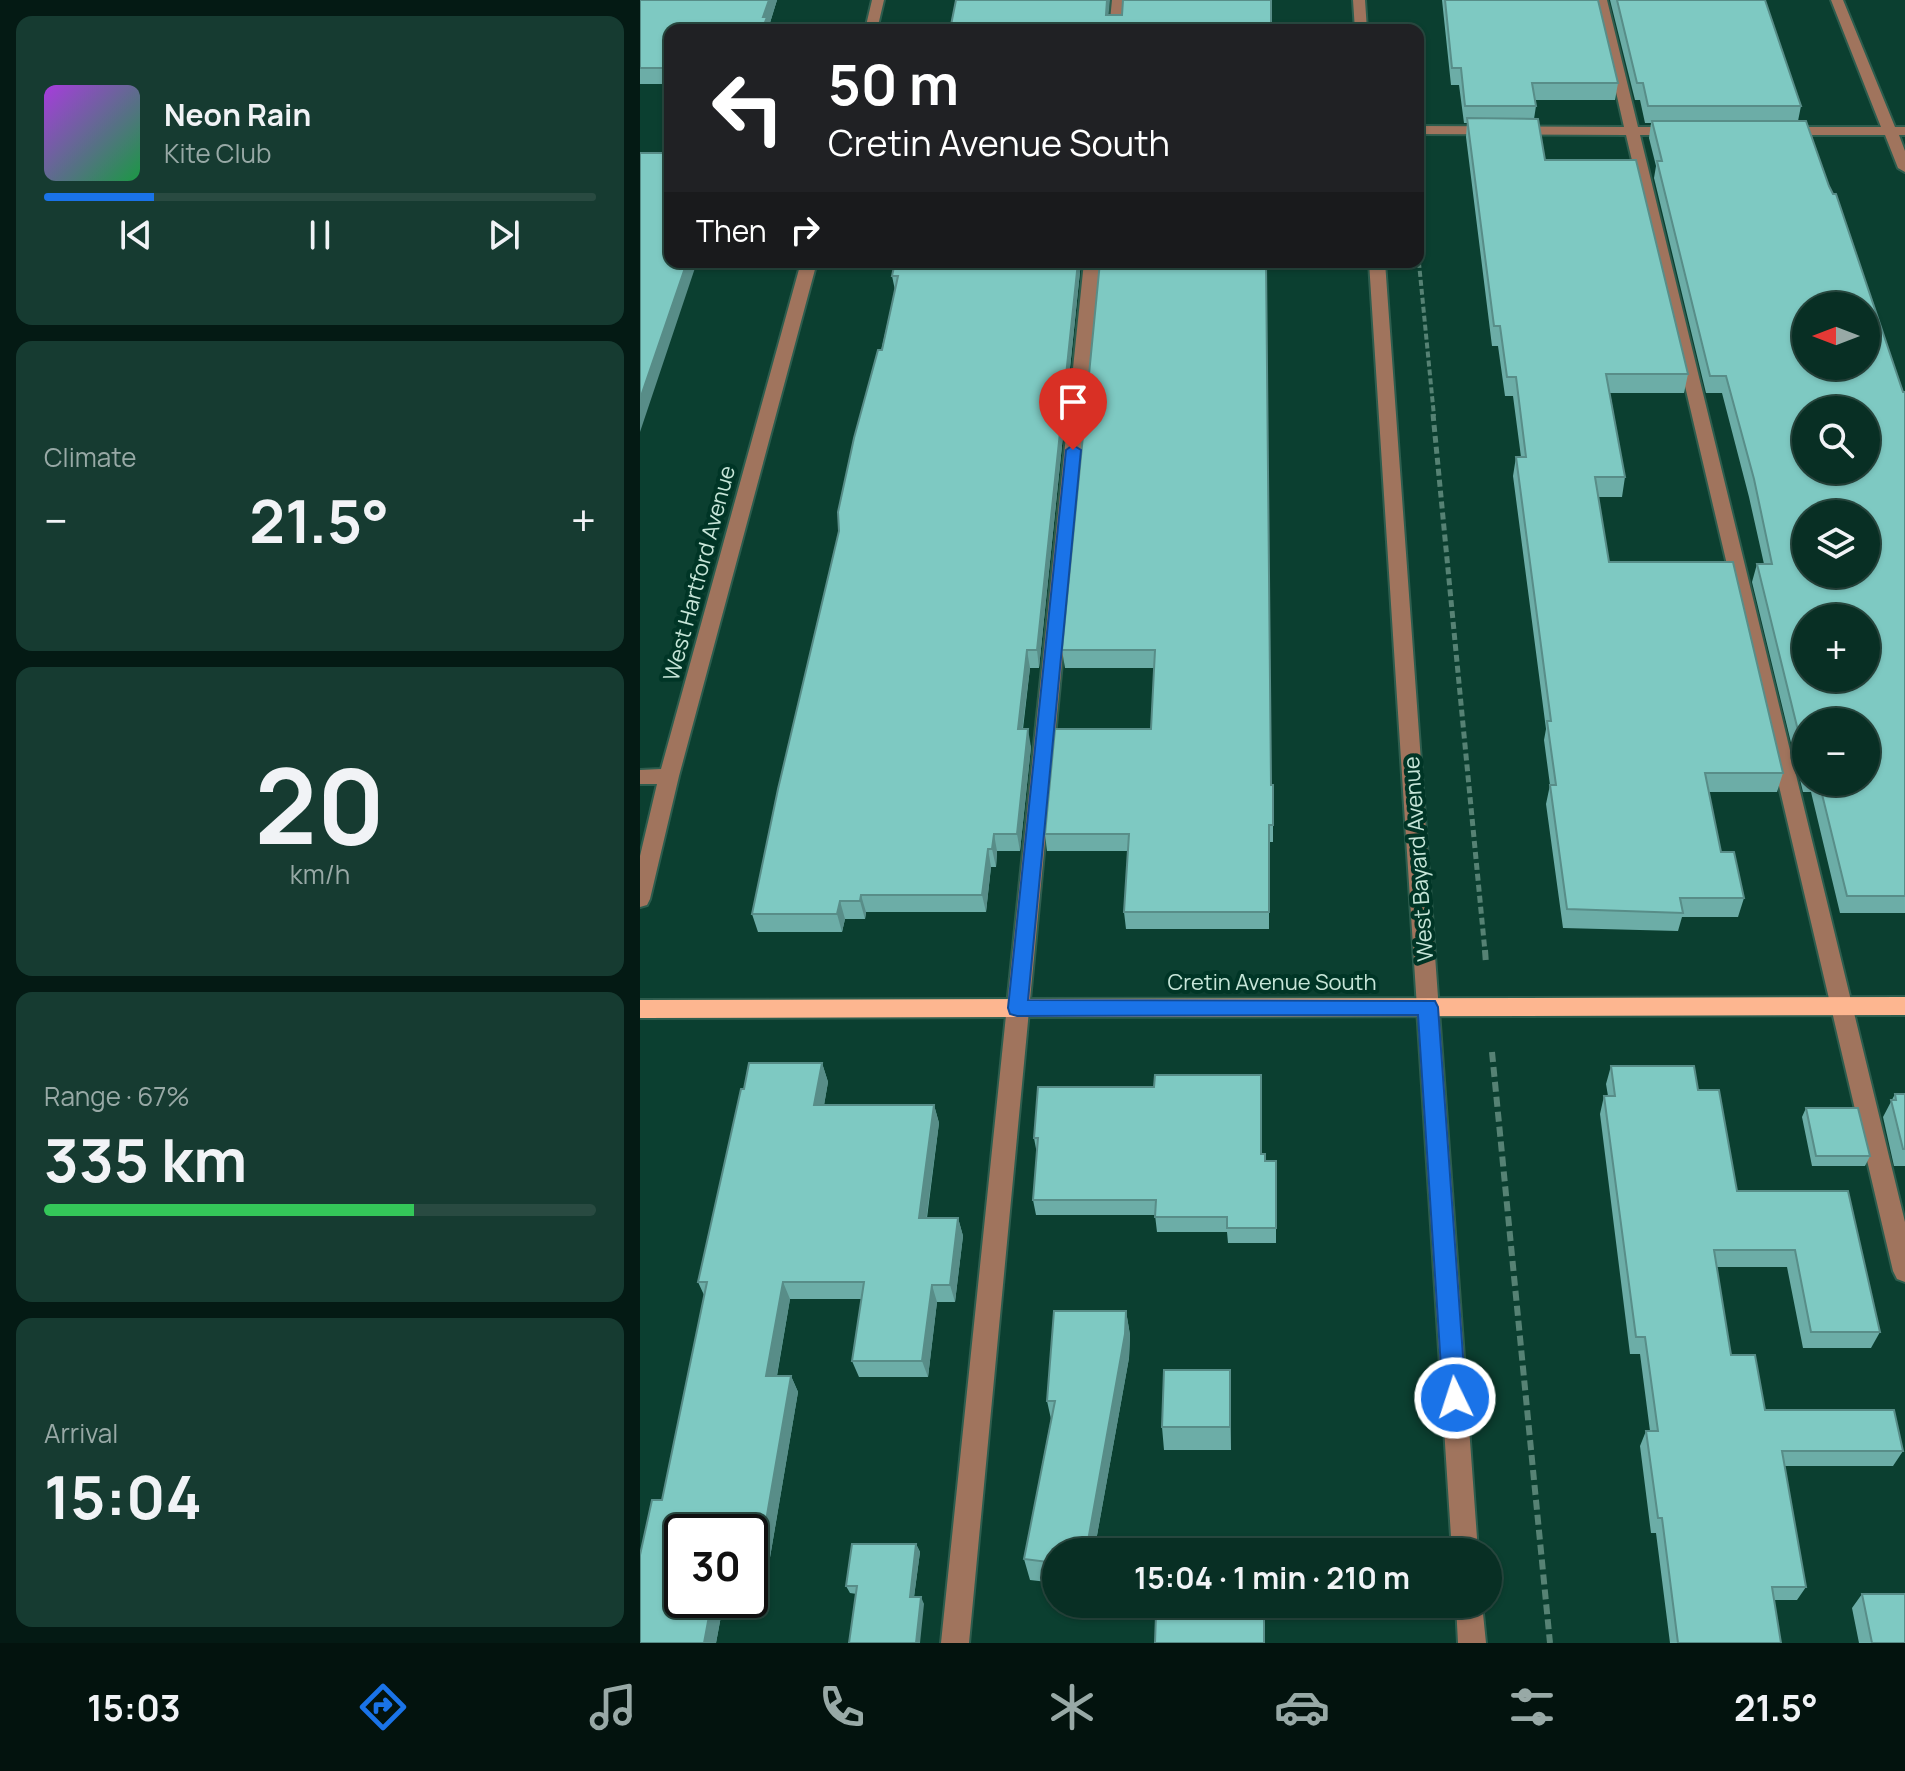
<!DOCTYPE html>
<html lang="en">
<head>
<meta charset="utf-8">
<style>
	:root { --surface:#082f24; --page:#163b31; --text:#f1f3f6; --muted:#98a9a6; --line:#294a41; --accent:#1a73e8 }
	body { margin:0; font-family:Manrope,sans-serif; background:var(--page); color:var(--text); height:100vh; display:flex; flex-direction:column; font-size:30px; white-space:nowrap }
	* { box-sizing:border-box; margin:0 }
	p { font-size:26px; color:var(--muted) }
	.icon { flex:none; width:44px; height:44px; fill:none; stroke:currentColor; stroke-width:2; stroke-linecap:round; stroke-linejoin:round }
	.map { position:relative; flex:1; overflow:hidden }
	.side { display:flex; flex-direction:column; gap:16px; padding:16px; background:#041a14; width:640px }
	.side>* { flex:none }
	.hud { position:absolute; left:24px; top:24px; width:760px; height:244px; border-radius:16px; box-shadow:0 2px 6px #0004,0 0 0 2px var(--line); background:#202124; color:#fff; overflow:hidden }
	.needle { width:52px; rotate:270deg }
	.tools { position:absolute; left:1152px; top:292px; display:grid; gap:16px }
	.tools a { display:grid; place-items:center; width:88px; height:88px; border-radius:50%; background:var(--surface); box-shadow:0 2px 6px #0004,0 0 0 2px var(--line); font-size:40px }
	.speed { position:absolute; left:24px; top:1514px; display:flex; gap:16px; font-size:40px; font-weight:700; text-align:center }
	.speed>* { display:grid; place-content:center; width:104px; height:104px; border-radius:50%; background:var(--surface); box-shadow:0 2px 6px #0004,0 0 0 2px var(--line); line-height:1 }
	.speed .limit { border:4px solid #111; border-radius:12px; background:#fff; color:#111 }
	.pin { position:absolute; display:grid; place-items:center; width:68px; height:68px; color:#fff; margin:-82px -34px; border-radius:50% 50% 50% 0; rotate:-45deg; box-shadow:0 0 8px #0007 }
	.pin .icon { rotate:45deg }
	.me { position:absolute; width:88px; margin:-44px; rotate:356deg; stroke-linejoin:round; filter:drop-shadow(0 0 6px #0008) }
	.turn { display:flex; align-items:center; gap:28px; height:168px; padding:0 32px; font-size:36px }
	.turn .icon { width:104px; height:104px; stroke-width:2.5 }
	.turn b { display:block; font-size:56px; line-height:68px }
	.then { display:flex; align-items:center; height:76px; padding:0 32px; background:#0003; gap:16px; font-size:30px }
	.big { font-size:60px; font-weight:700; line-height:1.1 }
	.side .widget { flex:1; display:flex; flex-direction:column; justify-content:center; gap:12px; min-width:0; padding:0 28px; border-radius:16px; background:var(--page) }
	.side .dial { align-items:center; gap:0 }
	.dial b { font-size:104px; line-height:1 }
	.song { display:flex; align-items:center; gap:24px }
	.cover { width:96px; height:96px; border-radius:12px; background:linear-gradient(135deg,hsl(280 70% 55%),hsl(140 70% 35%)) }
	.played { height:8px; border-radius:4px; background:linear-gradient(90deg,var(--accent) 20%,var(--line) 20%) }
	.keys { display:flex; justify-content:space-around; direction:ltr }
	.heat { display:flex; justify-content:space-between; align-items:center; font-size:44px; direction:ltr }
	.charge { height:12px; border-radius:6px; background:linear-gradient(90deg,#34c759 67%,var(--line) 0) }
	.trip { position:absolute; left:402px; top:1538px; width:460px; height:80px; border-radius:40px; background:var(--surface); box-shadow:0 2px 6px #0004,0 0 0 2px var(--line); font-weight:700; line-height:80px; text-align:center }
	.tab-bar { display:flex; height:128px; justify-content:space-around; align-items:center; background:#03130e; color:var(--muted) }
	.tab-bar .icon { width:56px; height:56px }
	.tab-bar .on { color:var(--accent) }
	.tab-bar b { font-size:36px; color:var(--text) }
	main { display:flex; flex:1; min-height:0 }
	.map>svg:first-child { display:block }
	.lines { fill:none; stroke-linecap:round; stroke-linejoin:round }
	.minor-casing { stroke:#2d5d4e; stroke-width:4 }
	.major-casing { stroke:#2d5d4e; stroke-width:4 }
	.path-far2 { stroke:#568274; stroke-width:4; stroke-dasharray:6 3; stroke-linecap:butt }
	.path-far1 { stroke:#568274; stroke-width:5; stroke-dasharray:7 4; stroke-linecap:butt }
	.path { stroke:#568274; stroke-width:6; stroke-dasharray:10 5; stroke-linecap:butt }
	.minor { fill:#a0745d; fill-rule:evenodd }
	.major { fill:#fdb690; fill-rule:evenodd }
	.wall { fill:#6cada7; fill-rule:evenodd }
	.shaded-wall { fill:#588d88 }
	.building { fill:#7ec9c2; stroke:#588d88; stroke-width:2; fill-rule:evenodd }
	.route { fill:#1a73e8; stroke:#114b97; stroke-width:2 }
	.labels { text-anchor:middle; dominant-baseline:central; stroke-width:8; stroke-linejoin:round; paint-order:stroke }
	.street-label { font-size:22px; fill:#c7e6d9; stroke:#003526 }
</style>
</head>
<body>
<main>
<section class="side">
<div class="widget">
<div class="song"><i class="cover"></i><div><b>Neon Rain</b><p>Kite Club</p></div></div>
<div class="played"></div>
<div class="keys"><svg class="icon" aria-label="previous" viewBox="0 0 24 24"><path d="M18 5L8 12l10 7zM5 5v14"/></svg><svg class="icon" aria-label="pause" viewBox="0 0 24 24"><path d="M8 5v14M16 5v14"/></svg><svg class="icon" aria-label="next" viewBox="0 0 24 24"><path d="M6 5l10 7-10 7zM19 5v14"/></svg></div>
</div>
<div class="widget"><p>Climate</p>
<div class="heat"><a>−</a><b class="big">21.5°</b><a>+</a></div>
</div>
<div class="widget dial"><b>20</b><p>km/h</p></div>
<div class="widget"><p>Range · 67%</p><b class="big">335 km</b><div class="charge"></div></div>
<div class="widget"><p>Arrival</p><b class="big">15:04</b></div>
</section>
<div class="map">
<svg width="1265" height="1643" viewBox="0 0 1265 1643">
	<rect width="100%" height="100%" fill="#0b3f30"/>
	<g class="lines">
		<g class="minor-casing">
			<path id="minor" d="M232,0H244L237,30H225Z
				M472,0H484L481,30H469Z
				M713,0H725L727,30H715Z
				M955,0H967L998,127H1038L1045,131L1038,135H1000L1265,1222V1282L1257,1279L1253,1271L986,135L778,134V126L984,127Z
				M1191,0H1203L1255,127H1265V135H1259L1265,151V172L1258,168L1245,135H1142L1135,131L1142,127H1241Z
				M161,262H177L39,776L10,899L7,905L0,907V856L17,784H0V770L21,769Z
				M444,262H460L329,1643H301Z
				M729,262H745L838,1552H812Z
				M816,1604H842L846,1643H818Z"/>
		</g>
		<g class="major-casing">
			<path id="major" d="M1265,997V1015L0,1018V1000Z"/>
		</g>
		<path class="path-far2" d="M778,253L794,416"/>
		<path class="path-far1" d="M793,414L845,952"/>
		<path class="path" d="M845,950L846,964
			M852,1052L910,1643"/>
		<use href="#minor" class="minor"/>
		<use href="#major" class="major"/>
	</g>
	<path class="wall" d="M0,0H137L129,26V30H30V84H0Z
		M802,0H958L978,83L975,100H895L896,106L894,119L905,160L1048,374L1044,393H970L985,477L982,497H958L969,562L1143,773L1137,792H1069L1081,852L1104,898L1098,917H1042L1038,931L923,928L906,804L910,785L904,740L906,729L873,476L876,457H881L873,396H865L858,346H852L826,137L827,123H824L819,85H811Z
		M970,0H1125L1161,106L1158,121L1263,392H1265V913H1200L1171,792H1163L1112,582L1117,564H1124L1109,497L1082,393H1066L1014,178L1016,166L1009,138L1011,123H1005L1000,100H995ZM1166,722L1226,782H1166Z
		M441,262L399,668H390L383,729L391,747L380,851H357L356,867H351L346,912H226L225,919H205L202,932H118L112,914L255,290L252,276Z
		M460,262L631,785H633V842H629V929H486L484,912L488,851H407L405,834L511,729L514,668H425L422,650Z
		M109,1063H182L188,1082L184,1105H294L299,1123L287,1218H318L323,1236L315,1302H297L288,1377H219L212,1361L222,1299H150L137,1376H151L158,1392L125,1587H110V1532H42V1600H84L76,1643H0V1555L12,1500H22L64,1295L58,1282L101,1089H104Z
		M971,1066L1058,1090L1097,1191L1240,1332L1231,1348H1163L1147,1267H1077L1091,1355L1125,1410L1263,1451L1253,1466H1144L1166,1587L1157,1600H1134L1141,1643H1030L1016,1533H1011L1000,1446L1006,1431H1010L1000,1354H990L960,1114L964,1096H968L966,1084Z
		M1255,1094H1265V1166H1254L1243,1117Z
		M1166,1108L1230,1156L1225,1166H1172L1162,1117Z
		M394,1138L621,1154L625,1161H636V1243H588L587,1232H517L515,1215H396L393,1200L397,1154Z
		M486,1311L490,1335L489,1358L454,1552H416V1583L390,1580L384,1559L411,1419L407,1401Z
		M591,1393V1450H524L522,1427Z
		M276,1544L280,1552L274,1597L284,1604L210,1593L206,1586Z
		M1222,1594L1265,1643H1219L1212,1608Z"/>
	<path class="shaded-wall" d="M129,0H137L129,26V30H122L123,17Z
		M467,0H470L467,30L466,15Z
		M47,262H57L0,432V399Z
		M438,262H441L399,668L397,650Z
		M387,650L390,668L380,747L378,729Z
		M388,729L391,747L380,851L377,834Z
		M354,834L357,851L356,867L352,849Z
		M348,849L351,867L346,912L342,895Z
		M221,895L226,912L225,919L220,901Z
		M200,901L205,919L202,932L197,914Z
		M182,1063L188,1082L181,1123L174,1105Z
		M294,1105L299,1123L284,1236L279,1218Z
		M318,1218L323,1236L315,1302L310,1285Z
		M143,1282L150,1299L134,1392L126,1376Z
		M292,1285L297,1302L288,1377L282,1361Z
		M486,1311L490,1335L489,1358L454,1552H446Z
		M590,1370L591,1393V1450L590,1427Z
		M151,1376L158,1392L125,1587L117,1573Z
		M276,1544L280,1552L273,1604L270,1597Z
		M281,1597L284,1604L280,1643H276Z
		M72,1600H84L76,1643H64Z"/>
	<path class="building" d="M0,0H129L123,17H127L122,30H30V68H0Z
		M316,0H467L466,15H482L483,0H631V30H310Z
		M805,0H958L978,83H892L896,106H825L821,68H812Z
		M977,0H1125L1161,106H1008L1003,83H997Z
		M827,118L898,119L905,160H996L1048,374H966L985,477H955L969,562H1093L1143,773H1065L1081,852H1094L1104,898H1040L1043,913L927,909L910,785H916L907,721H911L876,457H886L876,377H867L860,326H854Z
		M1012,121H1166L1189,186L1193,194H1196L1263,392H1265V896H1207L1179,782H1226V722H1166V763L1117,564H1132L1114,479L1086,376H1070L1017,161H1022ZM1166,306H1226V366H1166ZM1166,410H1226V470H1166ZM1166,514H1226V574H1166ZM1166,618H1226V678H1166Z
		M30,135V262H47L0,399V153H23Z
		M255,262H438L397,650H387L378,729H388L377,834H354L352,849H348L342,895H221L220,901H200L197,914H112L138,789L199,531L198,512L214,438L238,350H242L258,276H252Z
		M460,262H626L631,785H633V825H629V912H484L489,834H405L415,729H511L515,650H422Z
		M109,1063H182L174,1105H294L279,1218H318L310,1285H292L282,1361H212L224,1282H143L126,1376H151L117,1573H110V1532H42V1600H72L64,1643H0V1555L12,1500H22L67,1282H58L101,1089H104Z
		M971,1066H1054L1058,1090H1079L1097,1191H1208L1240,1332H1171L1155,1250H1074L1091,1355H1115L1125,1410H1254L1263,1451H1142L1166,1587H1132L1141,1643H1038L1022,1518H1018L1006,1431H1018L1005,1337H996L964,1096H975Z
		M515,1075H621V1154H625V1161H636V1228H587V1217H515L516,1200H393L398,1138H394L398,1087H514Z
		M1255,1094H1265V1149H1263L1251,1100H1256Z
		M1166,1108H1218L1230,1156H1176Z
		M414,1311H486L485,1334L446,1552H416V1563L384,1559L415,1401H407Z
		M524,1370H590V1427H522Z
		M212,1544H276L270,1597H281L276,1643H209L217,1586H206Z
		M1222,1594H1265V1643H1232Z
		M516,1615H624V1643H515Z"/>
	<path class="route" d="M433,445L441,450L388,1000L795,1001L798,1007L826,1398L823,1405L815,1409L807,1405L803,1398L778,1015L377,1016L370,1014L368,1008L426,450Z"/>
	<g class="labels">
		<g class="street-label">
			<text transform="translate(59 573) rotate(-75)">West Hartford Avenue</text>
			<text transform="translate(778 859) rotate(-94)">West Bayard Avenue</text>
			<text x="632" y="982">Cretin Avenue South</text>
		</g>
	</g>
</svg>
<div class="tools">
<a><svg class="needle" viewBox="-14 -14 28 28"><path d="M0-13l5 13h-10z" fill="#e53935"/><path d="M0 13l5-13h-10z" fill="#98a9a6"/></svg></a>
<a><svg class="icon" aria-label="search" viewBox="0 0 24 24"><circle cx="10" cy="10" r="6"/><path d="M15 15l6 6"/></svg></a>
<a><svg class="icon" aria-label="layers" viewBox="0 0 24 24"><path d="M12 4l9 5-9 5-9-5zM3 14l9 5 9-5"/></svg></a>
<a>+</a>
<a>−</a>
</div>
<div class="speed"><div class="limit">30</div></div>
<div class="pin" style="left:433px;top:450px;background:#d93025"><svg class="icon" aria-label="arrive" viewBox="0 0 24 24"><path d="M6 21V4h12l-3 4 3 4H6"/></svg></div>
<svg class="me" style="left:815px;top:1398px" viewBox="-20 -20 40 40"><circle r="17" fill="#1a73e8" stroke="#fff" stroke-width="3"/><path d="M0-11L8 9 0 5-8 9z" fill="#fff"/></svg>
<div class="trip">15:04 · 1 min · 210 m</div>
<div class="hud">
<div class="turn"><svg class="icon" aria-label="left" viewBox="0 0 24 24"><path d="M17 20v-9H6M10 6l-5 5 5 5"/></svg><div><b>50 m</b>Cretin Avenue South</div></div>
<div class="then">Then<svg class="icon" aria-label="right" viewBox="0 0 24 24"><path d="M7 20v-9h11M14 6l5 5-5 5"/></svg></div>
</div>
</div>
</main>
<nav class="tab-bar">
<b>15:03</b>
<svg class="icon on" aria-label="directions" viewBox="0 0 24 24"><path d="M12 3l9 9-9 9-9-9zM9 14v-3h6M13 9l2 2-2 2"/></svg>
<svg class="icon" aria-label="music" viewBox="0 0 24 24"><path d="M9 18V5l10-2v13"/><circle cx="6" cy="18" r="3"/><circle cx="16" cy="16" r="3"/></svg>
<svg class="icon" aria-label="phone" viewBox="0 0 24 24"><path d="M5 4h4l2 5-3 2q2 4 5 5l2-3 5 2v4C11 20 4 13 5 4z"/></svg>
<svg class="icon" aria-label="climate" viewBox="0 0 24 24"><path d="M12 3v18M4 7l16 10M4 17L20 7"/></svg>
<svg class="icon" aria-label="car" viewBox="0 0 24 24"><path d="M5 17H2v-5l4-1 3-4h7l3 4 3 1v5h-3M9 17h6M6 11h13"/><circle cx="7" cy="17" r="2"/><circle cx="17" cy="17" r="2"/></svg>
<svg class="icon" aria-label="filters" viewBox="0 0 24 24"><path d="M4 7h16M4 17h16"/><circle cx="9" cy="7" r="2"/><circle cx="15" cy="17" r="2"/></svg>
<b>21.5°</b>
</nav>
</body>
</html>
